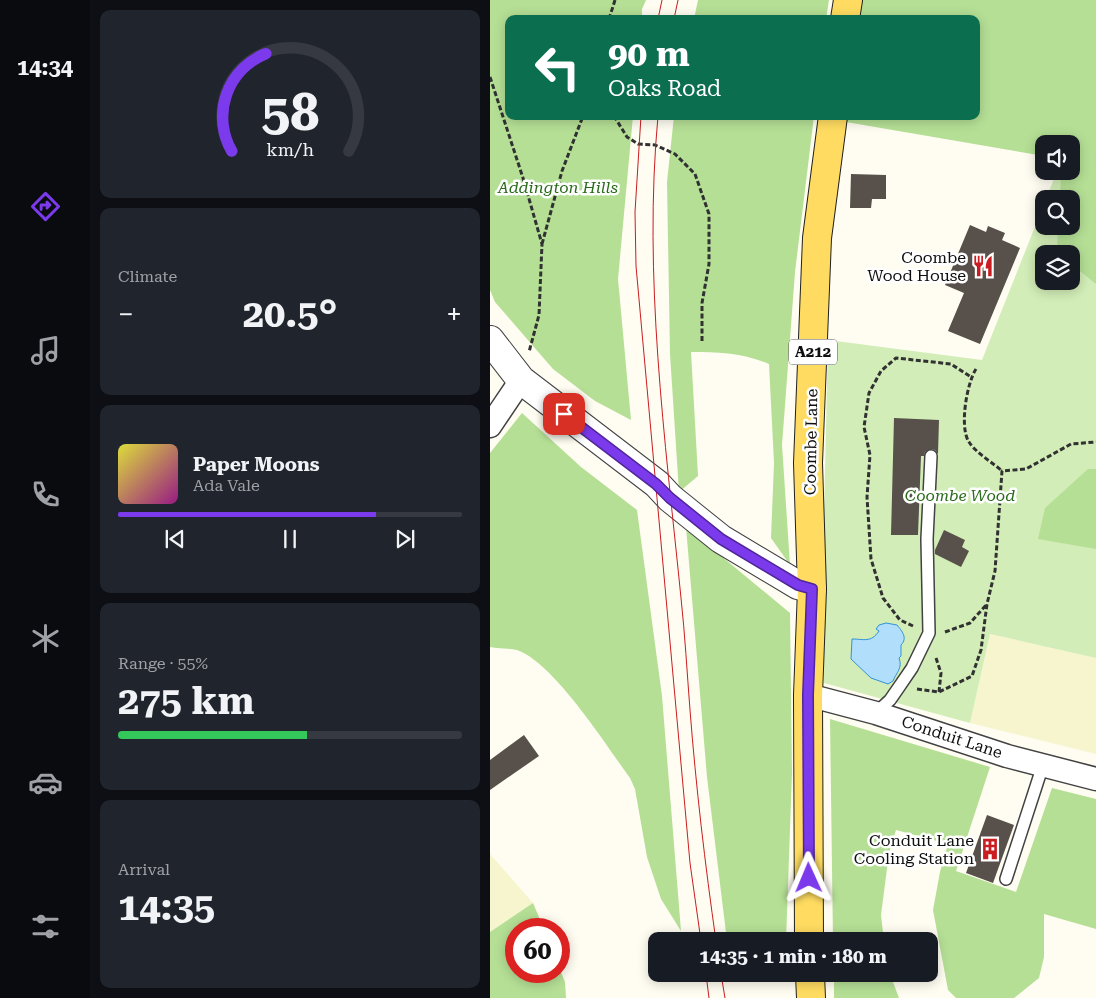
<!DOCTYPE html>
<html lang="en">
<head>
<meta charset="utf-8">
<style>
	:root { --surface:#171b24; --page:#20242c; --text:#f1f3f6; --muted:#9ea1a6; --line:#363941; --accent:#7c3aed }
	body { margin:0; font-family:"Roboto Serif",serif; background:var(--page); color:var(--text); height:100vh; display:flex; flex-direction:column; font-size:19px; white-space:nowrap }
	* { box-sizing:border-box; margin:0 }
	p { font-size:16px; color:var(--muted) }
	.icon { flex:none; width:28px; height:28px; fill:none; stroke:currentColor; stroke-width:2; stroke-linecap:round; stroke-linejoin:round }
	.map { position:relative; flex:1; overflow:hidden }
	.panel { display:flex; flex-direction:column; gap:10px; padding:10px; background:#0d0f14; width:400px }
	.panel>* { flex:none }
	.hud { position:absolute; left:15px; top:15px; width:475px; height:105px; border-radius:10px; box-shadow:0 2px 12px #0003; background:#0b6e4f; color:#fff; overflow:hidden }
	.tools { position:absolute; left:545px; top:135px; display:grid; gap:10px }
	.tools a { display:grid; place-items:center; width:45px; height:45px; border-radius:10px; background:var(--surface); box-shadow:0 2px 12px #0003; font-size:25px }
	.speed { position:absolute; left:15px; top:918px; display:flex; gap:10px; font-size:25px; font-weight:700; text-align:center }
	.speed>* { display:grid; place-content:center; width:65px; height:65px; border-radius:50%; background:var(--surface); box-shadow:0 2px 12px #0003; line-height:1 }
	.speed .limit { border:8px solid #d22; background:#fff; color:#111 }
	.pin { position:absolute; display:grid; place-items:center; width:42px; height:42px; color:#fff; margin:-21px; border-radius:10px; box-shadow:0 2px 8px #0006 }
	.me { position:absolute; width:55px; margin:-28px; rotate:359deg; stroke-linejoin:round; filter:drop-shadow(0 0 4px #0008) }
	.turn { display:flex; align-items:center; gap:18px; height:105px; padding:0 20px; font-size:22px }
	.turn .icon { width:65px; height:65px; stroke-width:2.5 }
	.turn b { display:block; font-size:35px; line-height:42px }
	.big { font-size:38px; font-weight:700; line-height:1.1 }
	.panel .widget { flex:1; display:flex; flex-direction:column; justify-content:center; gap:8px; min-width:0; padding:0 18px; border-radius:10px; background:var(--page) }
	.panel .dial { align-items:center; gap:0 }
	.dial svg { height:130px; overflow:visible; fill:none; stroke:var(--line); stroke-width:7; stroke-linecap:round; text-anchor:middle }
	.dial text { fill:var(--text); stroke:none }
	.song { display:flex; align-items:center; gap:15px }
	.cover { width:60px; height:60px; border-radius:8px; background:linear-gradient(135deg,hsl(60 70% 55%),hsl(310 70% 35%)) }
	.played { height:5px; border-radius:2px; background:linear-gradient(90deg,var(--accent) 75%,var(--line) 75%) }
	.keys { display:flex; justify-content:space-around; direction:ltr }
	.heat { display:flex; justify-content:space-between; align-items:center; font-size:28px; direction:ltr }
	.charge { height:8px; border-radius:4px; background:linear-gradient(90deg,#34c759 55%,var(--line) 0) }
	.trip { position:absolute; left:158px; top:932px; width:290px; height:50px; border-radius:10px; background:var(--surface); box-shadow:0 2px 12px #0003; font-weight:700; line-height:50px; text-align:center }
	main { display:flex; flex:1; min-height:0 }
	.menu { display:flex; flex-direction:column; width:90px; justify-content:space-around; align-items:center; background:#090b0e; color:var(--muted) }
	.menu .icon { width:35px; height:35px }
	.menu .current { color:var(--accent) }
	.menu b { font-size:22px; color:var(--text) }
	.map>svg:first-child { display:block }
	.farmland { fill:#f7f5ce }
	.green { fill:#d2edb7; fill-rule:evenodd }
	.forest { fill:#b5df95 }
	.water { fill:#b1defa; stroke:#3392d6 }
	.building { fill:#58504a }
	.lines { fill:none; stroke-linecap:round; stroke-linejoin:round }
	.service-casing { stroke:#424242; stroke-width:14 }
	.minor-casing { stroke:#424242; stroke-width:25 }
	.tertiary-casing { stroke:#424242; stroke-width:30 }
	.primary-casing { stroke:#202020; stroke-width:30 }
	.path { stroke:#313131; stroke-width:3; stroke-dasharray:5 2.5; stroke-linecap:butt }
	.service { stroke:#fff; stroke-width:11 }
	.minor { stroke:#fff; stroke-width:22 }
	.tertiary { stroke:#fff; stroke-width:28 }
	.primary { stroke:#ffdc61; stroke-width:28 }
	.tram { stroke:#c91d21; stroke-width:1 }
	.route-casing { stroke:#51269a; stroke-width:12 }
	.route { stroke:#7c3aed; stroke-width:9 }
	.labels { text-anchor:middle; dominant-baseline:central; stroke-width:5; stroke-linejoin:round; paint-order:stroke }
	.shield { fill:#fff; stroke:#575757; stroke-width:1 }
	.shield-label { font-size:15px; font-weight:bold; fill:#0f0f0f }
	.park-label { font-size:16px; font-style:italic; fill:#296c1a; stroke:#fff }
	.poi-label { font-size:16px; fill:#0f0f0f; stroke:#fff; text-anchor:end }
	.street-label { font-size:16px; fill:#0f0f0f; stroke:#fff }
</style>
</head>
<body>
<main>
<nav class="menu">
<b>14:34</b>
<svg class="icon current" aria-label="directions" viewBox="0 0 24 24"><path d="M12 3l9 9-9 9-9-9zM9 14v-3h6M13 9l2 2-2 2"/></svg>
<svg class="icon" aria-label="music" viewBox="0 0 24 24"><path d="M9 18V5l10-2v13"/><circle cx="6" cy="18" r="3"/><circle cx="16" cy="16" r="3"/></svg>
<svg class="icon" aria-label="phone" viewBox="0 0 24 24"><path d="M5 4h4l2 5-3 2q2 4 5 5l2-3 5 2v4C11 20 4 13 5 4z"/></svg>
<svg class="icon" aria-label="climate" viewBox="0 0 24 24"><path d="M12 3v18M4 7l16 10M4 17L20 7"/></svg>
<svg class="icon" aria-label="car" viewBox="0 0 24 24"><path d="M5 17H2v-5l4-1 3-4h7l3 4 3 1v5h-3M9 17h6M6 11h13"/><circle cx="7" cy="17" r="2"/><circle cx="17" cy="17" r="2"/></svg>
<svg class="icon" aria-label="filters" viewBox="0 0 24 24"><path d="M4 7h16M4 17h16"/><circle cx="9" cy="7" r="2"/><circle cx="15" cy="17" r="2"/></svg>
</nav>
<section class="panel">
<div class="widget dial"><svg viewBox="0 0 100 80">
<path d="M14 69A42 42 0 1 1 86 69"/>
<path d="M14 69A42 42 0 0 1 35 9" stroke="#7c3aed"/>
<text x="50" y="56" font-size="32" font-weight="700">58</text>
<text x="50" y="72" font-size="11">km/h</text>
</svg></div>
<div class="widget"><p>Climate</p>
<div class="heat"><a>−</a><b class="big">20.5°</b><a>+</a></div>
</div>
<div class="widget">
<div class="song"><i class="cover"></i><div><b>Paper Moons</b><p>Ada Vale</p></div></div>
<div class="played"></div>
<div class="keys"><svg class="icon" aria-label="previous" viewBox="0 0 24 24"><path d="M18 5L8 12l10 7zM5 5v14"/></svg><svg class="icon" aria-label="pause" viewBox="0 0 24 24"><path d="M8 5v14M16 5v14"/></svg><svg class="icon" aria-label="next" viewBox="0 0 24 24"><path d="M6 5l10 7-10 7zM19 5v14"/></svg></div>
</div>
<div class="widget"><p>Range · 55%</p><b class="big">275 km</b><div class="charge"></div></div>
<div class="widget"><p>Arrival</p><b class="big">14:35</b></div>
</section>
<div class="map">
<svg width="606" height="998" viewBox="0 0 606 998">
	<rect width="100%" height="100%" fill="#fffcf1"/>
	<path class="farmland" d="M500,634L606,658V754L480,723Z
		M0,854L43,903L0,932Z"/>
	<path class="green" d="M606,0V658L500,634L480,723L334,683L332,606L338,340L492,360L554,204V226H581V199H556L567,171H581V144L486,19ZM554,254H581V281H554Z"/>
	<path class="forest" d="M0,0H156L152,9V19H19V116H143L128,279L141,420L105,401L63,369L5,302L0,290Z
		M208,0H339L336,19H204Z
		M370,0H606V284L581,264V254L567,253L568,226H581V199H570L571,171H581V144H554V156L356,122L357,116H486V19H368Z
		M184,116H324L305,272L292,445L300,565L281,538L284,463L279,364C253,353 229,352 201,352L208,476L189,492L180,354L177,182Z
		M32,413L91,467L147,510L172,696L191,931L171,899L157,857L145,789L140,778C116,745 64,663 27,650C18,648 8,649 0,647V453Z
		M598,469H606V549L548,539L555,508Z
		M196,527L300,613L302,773L296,941H237L217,777Z
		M340,719L500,767L466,871L526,892L562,788L606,799V929L554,914V957L549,978L524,998H466L458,990L443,910L450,872L458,844L406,830L399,853L391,915L394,941H343Z
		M43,903L54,929H26V971H69V967L75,982L76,998H0V932Z
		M241,974H296V975L242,981Z
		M344,974H400L409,998H344Z"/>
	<path class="water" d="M396,623L407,625C412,631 418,638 411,645V656L409,658C413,668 406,673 403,681L398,684L381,678L361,659L362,639C374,639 381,643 389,631L386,629L389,625Z"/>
	<path class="building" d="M361,174L396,175V199H382L381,208H360Z
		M480,225L496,232L498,226L515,233L512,240L530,248L490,344L458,331L474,293L455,285Z
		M404,418L449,420L448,454L445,450L441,449L435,452L434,456H431L428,535H401Z
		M454,530L475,540L472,547L479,551L471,567L445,554V550Z
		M34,735L49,756L0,790V760Z
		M497,815L524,825L503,883L476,873Z"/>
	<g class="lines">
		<g class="service-casing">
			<path id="service" d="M386,713L400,700L409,687L422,668L439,633L437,539L441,456
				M516,879L553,765"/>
		</g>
		<g class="minor-casing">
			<path id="minor" d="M0,426L31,380
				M318,695L386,713L517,756L606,779"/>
		</g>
		<g class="tertiary-casing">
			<path id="tertiary" d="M0,340L31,380L167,484L180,498L231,539L308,585L322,589"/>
		</g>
		<g class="primary-casing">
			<path id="primary" d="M355,19L358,0
				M319,941L318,695L322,589L318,463L327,238L343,116
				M320,974L321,998"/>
		</g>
		<path class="path" d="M119,19L125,0
			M0,77L33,178L52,244L49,315L39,352
			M124,116L137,137L148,144L165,145L185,154L205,174L219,214V264L212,303V343
			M52,244L72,171L93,116
			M486,369C477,383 469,427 479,442C486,453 502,462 512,471
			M423,626L410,620L393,598L381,559L377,497L380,455L374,427L379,393L391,371L406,358L461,364L481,377
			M455,632L480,623L497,604
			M446,658L451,673L449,692
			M427,689L449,692L482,676L491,650L497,604L505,571L512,471L536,469L581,444L606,442"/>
		<use href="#service" class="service"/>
		<use href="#minor" class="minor"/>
		<use href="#tertiary" class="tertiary"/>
		<use href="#primary" class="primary"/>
		<path class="tram" d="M168,19L172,0
			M184,19L188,0
			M151,116L145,212L146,266L200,863L211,941
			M168,116C153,277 175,438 191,598C195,635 197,672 200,710C206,787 215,864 226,941
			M216,974L219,998
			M231,974L235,998"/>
	</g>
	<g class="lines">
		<g class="route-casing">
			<path id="route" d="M74,414L166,484L180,498L231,539L308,585L322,589L318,695L319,878"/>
		</g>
		<use href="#route" class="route"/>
	</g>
	<defs>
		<g id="restaurant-bare" transform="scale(1.725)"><path d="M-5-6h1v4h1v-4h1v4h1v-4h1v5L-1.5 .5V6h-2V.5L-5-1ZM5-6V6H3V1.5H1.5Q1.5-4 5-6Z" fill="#c91d21" stroke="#fff" stroke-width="2.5" paint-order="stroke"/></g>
		<g id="building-bare" transform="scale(1.725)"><path d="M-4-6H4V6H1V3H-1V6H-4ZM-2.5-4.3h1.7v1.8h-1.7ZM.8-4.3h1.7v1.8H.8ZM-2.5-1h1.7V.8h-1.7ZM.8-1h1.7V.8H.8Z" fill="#c91d21" stroke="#fff" stroke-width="2.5" paint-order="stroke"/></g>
	</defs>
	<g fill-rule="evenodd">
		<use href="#restaurant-bare" x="493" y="266"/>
		<use href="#building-bare" x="500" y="849"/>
	</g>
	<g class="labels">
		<rect class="shield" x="299" y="339.5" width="48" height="25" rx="4"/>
		<g class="shield-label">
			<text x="323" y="352">A212</text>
		</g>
		<g class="park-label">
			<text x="68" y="187">Addington Hills</text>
			<text x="470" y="495">Coombe Wood</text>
		</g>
		<g class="poi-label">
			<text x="476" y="257">Coombe<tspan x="476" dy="18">Wood House</tspan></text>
			<text x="484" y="840">Conduit Lane<tspan x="484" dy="18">Cooling Station</tspan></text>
		</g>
		<g class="street-label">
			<text transform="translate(321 442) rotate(-89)">Coombe Lane</text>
			<text transform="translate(462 737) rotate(18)">Conduit Lane</text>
		</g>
	</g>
</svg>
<div class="tools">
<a><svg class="icon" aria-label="sound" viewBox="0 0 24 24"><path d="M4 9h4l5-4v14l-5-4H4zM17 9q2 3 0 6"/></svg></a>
<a><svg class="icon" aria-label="search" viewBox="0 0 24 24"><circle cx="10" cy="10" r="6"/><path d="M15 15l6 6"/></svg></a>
<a><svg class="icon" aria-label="layers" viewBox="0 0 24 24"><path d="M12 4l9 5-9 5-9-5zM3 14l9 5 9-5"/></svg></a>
</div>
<div class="speed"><div class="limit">60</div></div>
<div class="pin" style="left:74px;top:414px;background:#d93025"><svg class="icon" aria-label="arrive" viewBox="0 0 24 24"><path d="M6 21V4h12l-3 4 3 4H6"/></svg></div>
<svg class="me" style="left:319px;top:878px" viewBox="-20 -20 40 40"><path d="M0-17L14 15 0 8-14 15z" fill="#7c3aed" stroke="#fff" stroke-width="4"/></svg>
<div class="trip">14:35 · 1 min · 180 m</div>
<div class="hud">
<div class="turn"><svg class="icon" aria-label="left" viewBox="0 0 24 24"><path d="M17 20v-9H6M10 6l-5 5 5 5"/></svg><div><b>90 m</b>Oaks Road</div></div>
</div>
</div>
</main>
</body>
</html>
